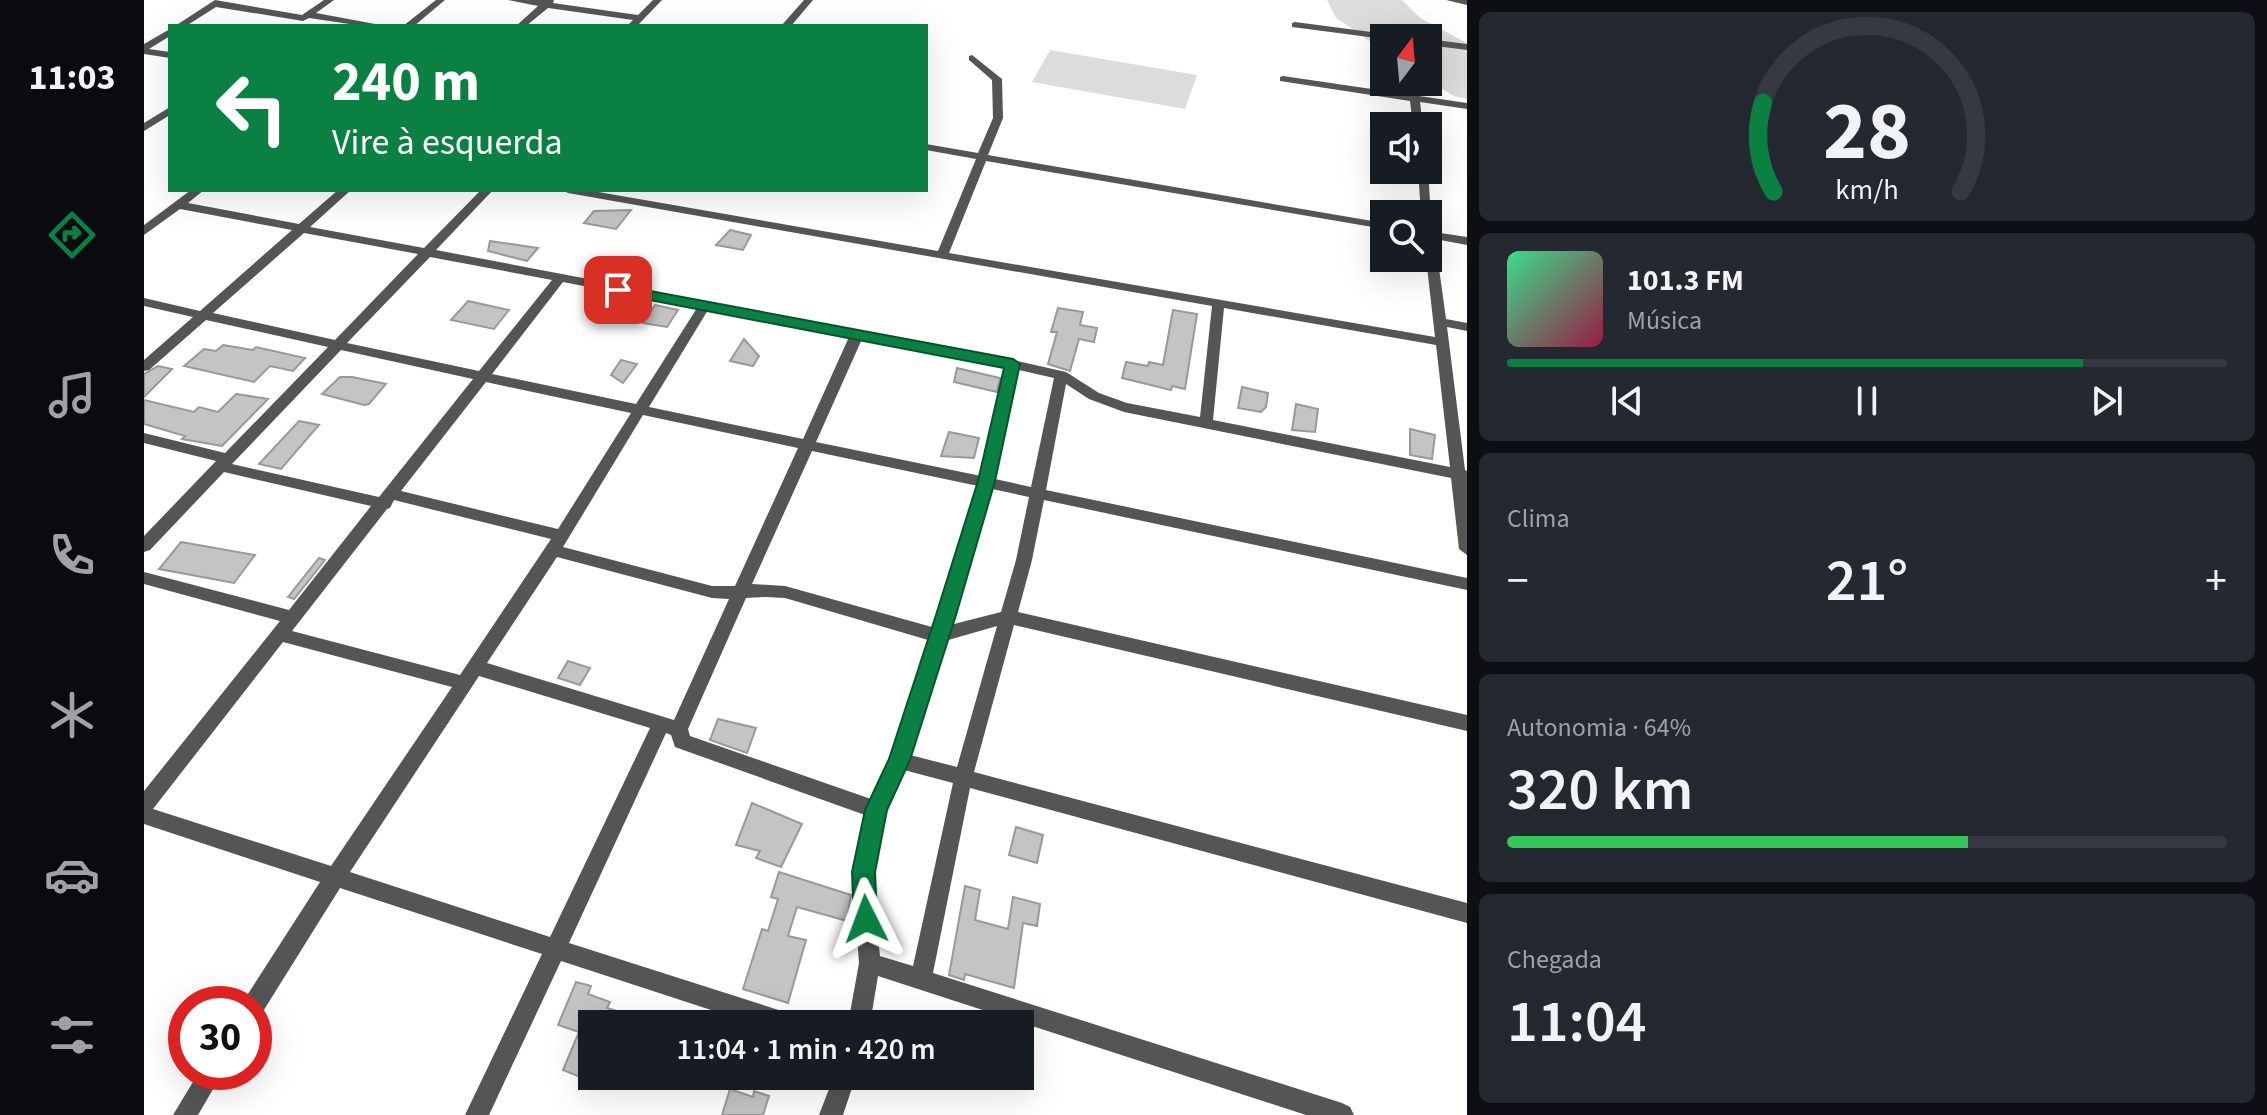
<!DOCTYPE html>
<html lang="pt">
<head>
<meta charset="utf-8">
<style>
	:root { --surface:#171b24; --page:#242831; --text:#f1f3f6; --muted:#9ea1a6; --line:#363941; --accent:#0b8043 }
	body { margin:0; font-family:"Source Sans 3",sans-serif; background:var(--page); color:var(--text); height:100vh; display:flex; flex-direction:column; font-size:30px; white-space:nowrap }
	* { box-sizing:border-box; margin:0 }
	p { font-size:26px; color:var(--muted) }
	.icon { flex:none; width:44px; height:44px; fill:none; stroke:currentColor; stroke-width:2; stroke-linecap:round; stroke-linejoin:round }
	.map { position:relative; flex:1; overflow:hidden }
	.panel { display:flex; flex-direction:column; gap:12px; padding:12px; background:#0d0f14; width:800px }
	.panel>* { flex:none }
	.guide { position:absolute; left:24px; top:24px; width:760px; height:168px; border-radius:0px; box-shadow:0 8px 32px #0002; background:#0b8043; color:#fff; overflow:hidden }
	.needle { width:52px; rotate:16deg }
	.fabs { position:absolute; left:1226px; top:24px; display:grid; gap:16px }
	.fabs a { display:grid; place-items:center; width:72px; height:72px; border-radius:0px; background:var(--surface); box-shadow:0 8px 32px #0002; font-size:40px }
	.speed { position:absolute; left:24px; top:986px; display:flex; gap:16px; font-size:40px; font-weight:700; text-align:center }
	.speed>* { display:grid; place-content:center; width:104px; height:104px; border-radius:50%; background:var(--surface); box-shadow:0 8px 32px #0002; line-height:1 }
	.speed .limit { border:12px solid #d22; background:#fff; color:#111 }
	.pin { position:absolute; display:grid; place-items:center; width:68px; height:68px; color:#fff; margin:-34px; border-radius:16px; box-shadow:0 4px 12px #0006 }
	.me { position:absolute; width:88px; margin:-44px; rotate:357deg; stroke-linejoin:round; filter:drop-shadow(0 0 6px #0008) }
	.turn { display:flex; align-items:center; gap:28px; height:168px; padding:0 32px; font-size:36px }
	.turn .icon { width:104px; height:104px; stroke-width:2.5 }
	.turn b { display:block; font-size:56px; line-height:68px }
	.big { font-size:60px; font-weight:600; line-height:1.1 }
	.panel .card { flex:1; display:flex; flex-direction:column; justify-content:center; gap:12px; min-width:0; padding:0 28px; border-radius:12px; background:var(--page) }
	.panel .dial { align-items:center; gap:0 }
	.dial svg { height:208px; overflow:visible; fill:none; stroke:var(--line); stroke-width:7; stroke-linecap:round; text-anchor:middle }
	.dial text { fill:var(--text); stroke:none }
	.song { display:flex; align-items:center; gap:24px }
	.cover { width:96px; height:96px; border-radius:12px; background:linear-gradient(135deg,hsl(150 70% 55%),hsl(340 70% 35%)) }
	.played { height:8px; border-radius:4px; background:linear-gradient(90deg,var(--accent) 80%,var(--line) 80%) }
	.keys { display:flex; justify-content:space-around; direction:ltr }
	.heat { display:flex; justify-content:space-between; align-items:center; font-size:44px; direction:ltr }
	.charge { height:12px; border-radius:6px; background:linear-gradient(90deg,#34c759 64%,var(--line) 0) }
	.trip { position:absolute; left:434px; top:1010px; width:456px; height:80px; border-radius:0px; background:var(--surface); box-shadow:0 8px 32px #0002; font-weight:600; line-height:80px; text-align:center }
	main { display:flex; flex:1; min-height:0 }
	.tabs { display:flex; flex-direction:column; width:144px; justify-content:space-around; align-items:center; background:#090b0e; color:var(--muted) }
	.tabs .icon { width:56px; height:56px }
	.tabs .on { color:var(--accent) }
	.tabs b { font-size:36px; color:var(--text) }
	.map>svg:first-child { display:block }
	.green { fill:#dcdcdc }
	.building { fill:#c4c4c4; stroke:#999; stroke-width:2 }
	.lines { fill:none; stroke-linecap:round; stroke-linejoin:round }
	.street { fill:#555; fill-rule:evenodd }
	.route { fill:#0b8043; stroke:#07532c; stroke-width:2 }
</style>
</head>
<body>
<main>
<nav class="tabs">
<b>11:03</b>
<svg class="icon on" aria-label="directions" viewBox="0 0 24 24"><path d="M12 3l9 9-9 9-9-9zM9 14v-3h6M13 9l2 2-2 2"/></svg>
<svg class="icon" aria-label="music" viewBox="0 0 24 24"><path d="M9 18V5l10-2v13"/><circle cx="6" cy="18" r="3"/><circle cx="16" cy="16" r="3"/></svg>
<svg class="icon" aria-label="phone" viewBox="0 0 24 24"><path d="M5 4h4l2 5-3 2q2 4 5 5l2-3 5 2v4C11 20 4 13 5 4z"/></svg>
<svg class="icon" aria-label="climate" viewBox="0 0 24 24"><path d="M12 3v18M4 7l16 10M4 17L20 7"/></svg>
<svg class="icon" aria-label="car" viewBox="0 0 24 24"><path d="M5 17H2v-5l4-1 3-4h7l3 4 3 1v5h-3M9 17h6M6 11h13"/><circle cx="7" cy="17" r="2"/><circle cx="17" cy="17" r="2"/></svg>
<svg class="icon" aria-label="filters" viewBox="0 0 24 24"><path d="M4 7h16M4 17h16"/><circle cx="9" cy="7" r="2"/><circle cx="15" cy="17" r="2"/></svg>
</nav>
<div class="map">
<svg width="1323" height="1115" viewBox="0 0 1323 1115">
	<rect width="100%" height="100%" fill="#fff"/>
	<path class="green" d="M1183,0H1258L1276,18L1323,43V99L1310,96L1284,80V38H1240V51L1192,18Z
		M906,50L1053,75L1041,109L888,82Z"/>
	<path class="building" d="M487,210L472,229L440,223L450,211Z
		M586,230L607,235L599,250L572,245Z
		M346,241L394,248L383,261L344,251Z
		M324,301L365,310L350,329L307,320Z
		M511,305L534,310L523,327L499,323Z
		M914,308L939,312L936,325L953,328L950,342L935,339L926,371L904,364L913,332H907Z
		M1029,310L1053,314L1041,389L1028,386L1027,390L978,378L982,362L1004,366L1005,362L1019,365Z
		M600,339L615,356L609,366L586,361Z
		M79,345L109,350L112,347L161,358L149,371L126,366L110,382L40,366L60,349L72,351Z
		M477,360L493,364L479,383L467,375Z
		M14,366L28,369L0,397V374Z
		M813,368L856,378L853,392L810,382Z
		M196,377H208L242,384L225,404L220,405L178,394Z
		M1098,387L1124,393L1122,407L1117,412L1094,408Z
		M92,394L124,399L78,446L38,439L41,436L0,424V400L50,412L55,407L74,412Z
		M1152,404L1174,409L1171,432L1148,430Z
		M155,421L175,425L137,469L115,464Z
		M1266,429L1291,435L1288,459L1266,455Z
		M805,432L835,438L830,458L797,456Z
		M37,542L111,555L90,583L15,569Z
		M175,558L181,560L150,599L144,597Z
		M424,661L446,668L436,685L414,678Z
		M574,719L612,728L603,753L566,740Z
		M608,803L658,824L637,867L612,858L616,851L592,845Z
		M872,827L899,835L893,863L865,855Z
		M635,872L707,895L703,921L653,907L644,936L662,940L644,1003L599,989L618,929L624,931L634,899L627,897Z
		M821,886L836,890L831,920L864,929L869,897L896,904L893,926L879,923L870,988L821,974L820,980L805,975Z
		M432,982L447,986L444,994L466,1002L463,1008L504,1021V1024H448V1076L438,1072L436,1077L419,1070L435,1032L414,1025Z
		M586,1089L609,1097L610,1091L625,1096L619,1115H578Z"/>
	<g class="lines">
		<path class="street" d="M71,0L158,15L180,0H190L172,13L242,26H219L165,18L159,21L72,7L42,26H31Z
			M292,0H301L270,26H259Z
			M364,0H410L409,3L494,15L509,0H518L493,26L485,24L489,20L404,8L382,26H372L394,6Z
			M660,0H669L647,26H637Z
			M1302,0H1323V5Z
			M1151,22L1250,35L1255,38L1240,39L1148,27V23Z
			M26,29V36L5,49L26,52V58L0,54V44Z
			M1284,39L1323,44V50L1284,45Z
			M828,55L858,79L859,118L844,155L1240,223V229L842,161L805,253L1291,337L1282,258H1284V224L1288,226L1290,232L1323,237V245L1291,239L1302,319L1323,323V331L1303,327L1321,470L1323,471V555L1315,549L1307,478L980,412L945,399L922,384L902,490L1323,578V590L900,500L888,560L874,612L1323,715V731L870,625L830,772L1323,903V923L826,788L789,973L1198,1103L1206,1107L1210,1115H1162L734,976L726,1024H704L715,963L710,897L715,839L721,815L531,747L527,735L522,733L425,943L644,1013L652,1016L655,1024H610L417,961L345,1115H321L398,954L196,888L118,1013L110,1016V1004H99L102,997L176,882L0,824V791L136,621L0,584V572L145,610L227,506L80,472L6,550L0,552V536L72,461L0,443V433L81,453L184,347L62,320L5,370L0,371V360L49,317L0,306V298L56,311L148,230L36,209L0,235V225L47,190H60L44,203L155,224L194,190H207L166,227L280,248L337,190H349L292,250L869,360L922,372L955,393L983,403L1056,417L1068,306L424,193L418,190H443L794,251L832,159L782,150V144L834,153L849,118L848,80L825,60V56ZM160,233L274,254L191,340L69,313ZM286,257L408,280L335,371L203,343ZM419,282L553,308L492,404L348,374ZM1080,308L1292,345L1306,467L1069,420ZM564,310L705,337L659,439L505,407ZM718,339L862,367L837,476L672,442ZM197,350L329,379L235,497L88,464ZM875,370L910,378L887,487L851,479ZM342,382L487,413L414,529L257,491ZM499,415L654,448L591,586H568L419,547ZM668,451L834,486L788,627L641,586L608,584ZM848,489L885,497L872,560L857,612L806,625ZM250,500L407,539L316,675L148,631L243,509L246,508ZM413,557L568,598L585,599L530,720L343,663ZM622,597L641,598L784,640L746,760L727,799L546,736L544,729L602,598ZM853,626L813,767L766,755L801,641ZM139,642L308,687L187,866L9,809ZM335,676L506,728L406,937L206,872ZM760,770L809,783L769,966L736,956C731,908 726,857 742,810C746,796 754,783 760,770Z
			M1139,76L1323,103V109L1276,102L1279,126H1269L1266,101L1136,81V77Z
			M26,107V115L0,131V123Z
			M1274,170H1284L1287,216L1277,214Z
			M55,1072H79L54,1115H29Z
			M690,1076H712L699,1115H675Z"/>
	</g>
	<path class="route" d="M474,285L869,359L876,364L851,481L812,615L766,760L743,810L731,872L733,919L730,927L722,931L713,927L710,919L708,872L721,810L745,759L792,615L834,481L860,368L469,293V287Z"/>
</svg>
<div class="fabs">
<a><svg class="needle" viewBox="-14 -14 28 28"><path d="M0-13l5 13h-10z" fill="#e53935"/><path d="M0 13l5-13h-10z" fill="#9ea1a6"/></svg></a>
<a><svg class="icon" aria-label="sound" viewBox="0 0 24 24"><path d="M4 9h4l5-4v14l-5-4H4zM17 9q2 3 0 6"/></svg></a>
<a><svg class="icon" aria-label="search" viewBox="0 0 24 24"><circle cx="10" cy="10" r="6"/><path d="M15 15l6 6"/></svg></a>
</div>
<div class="speed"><div class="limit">30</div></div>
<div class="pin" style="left:474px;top:290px;background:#d93025"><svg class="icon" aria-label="arrive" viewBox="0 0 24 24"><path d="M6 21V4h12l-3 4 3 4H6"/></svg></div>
<svg class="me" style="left:722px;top:919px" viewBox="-20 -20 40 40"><path d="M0-17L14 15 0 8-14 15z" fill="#0b8043" stroke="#fff" stroke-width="4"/></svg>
<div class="trip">11:04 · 1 min · 420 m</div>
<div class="guide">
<div class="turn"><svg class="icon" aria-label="left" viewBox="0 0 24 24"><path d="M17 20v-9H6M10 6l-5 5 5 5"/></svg><div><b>240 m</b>Vire à esquerda</div></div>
</div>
</div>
<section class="panel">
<div class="card dial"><svg viewBox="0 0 100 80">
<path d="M14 69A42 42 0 1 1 86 69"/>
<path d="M14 69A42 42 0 0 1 10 35" stroke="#0b8043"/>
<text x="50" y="56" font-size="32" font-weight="700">28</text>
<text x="50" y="72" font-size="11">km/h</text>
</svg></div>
<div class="card">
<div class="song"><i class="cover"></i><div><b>101.3 FM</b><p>Música</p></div></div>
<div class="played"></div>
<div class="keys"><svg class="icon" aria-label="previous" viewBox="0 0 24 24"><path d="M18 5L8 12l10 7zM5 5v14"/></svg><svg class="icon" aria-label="pause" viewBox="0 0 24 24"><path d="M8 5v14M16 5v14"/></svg><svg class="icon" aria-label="next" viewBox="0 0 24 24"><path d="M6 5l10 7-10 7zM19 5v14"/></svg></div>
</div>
<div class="card"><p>Clima</p>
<div class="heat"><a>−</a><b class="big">21°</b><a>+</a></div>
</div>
<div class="card"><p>Autonomia · 64%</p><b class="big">320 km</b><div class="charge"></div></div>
<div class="card"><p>Chegada</p><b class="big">11:04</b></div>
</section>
</main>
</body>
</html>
